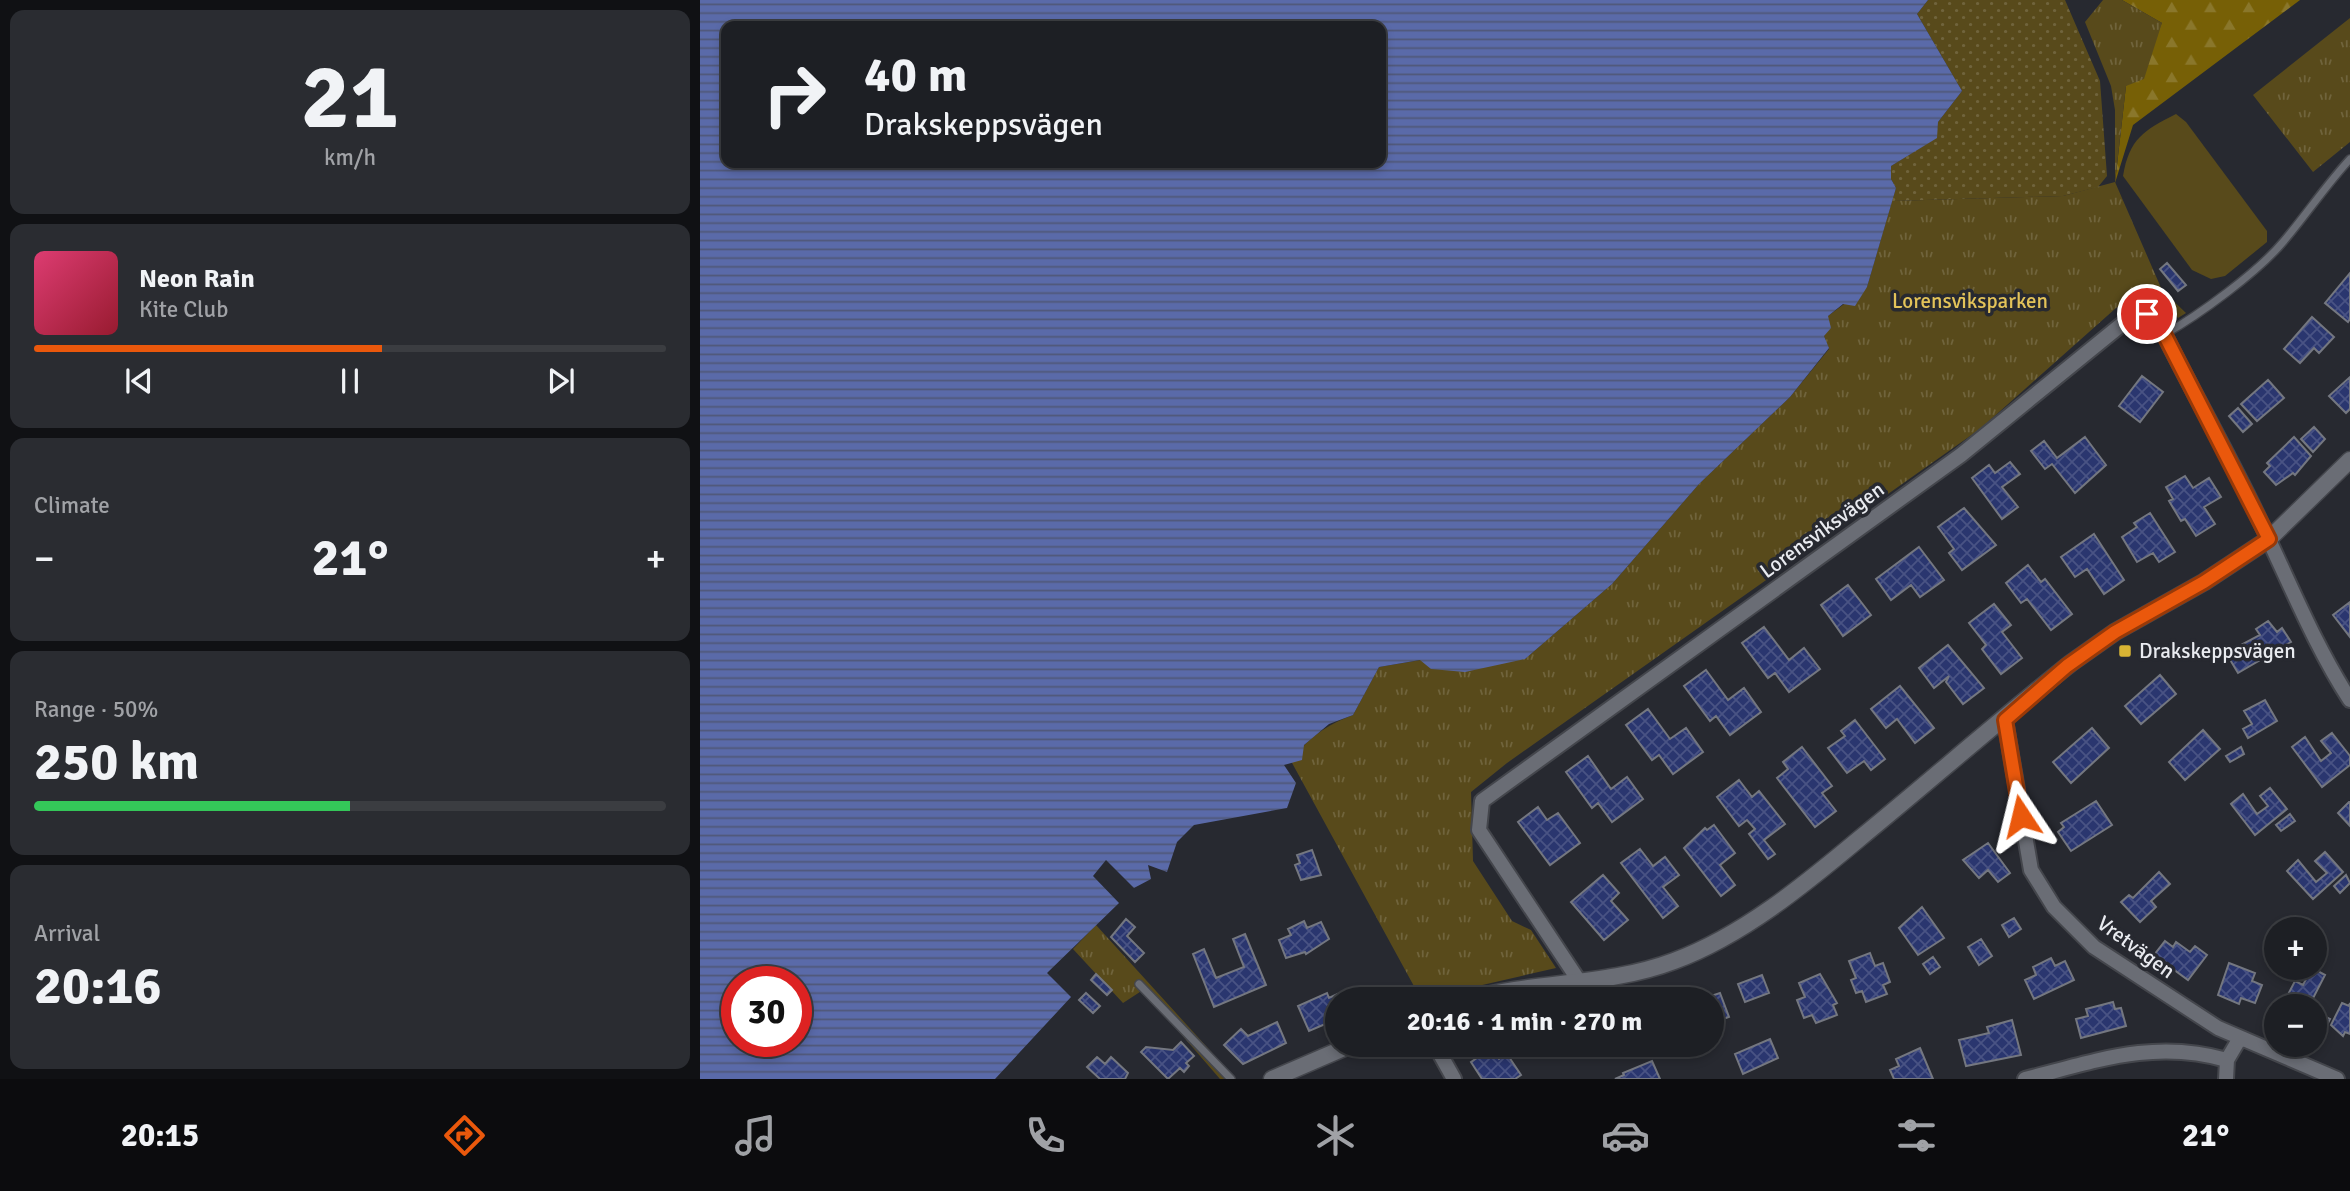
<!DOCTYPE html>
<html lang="en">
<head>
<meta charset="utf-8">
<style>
	:root { --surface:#1d1f24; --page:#2a2c31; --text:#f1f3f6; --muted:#a0a2a6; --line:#3b3d41; --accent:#ea580c }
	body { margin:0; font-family:Signika,sans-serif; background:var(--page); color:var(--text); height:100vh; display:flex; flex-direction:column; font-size:26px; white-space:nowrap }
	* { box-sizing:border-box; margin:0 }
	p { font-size:23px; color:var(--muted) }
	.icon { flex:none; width:38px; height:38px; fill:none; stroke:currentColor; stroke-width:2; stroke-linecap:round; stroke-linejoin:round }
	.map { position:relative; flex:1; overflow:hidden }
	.sheet { display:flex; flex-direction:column; gap:10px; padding:10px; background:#101114; width:700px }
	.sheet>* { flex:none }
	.hud { position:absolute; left:21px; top:21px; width:665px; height:147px; border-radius:14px; box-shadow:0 4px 10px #0003,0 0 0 2px var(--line); background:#1d1f24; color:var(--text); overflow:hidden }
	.controls { position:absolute; left:1564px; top:917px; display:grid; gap:14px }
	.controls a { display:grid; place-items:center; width:63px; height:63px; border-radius:50%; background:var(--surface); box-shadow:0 4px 10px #0003,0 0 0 2px var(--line); font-size:35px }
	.speed { position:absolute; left:21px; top:966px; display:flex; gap:14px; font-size:35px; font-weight:700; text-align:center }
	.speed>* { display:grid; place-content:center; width:91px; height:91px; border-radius:50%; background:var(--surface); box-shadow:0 4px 10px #0003,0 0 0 2px var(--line); line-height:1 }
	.speed .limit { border:10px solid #d22; background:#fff; color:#111 }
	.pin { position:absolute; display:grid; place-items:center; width:60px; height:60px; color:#fff; margin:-30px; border:4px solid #fff; border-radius:50%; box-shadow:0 2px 7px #0007 }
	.me { position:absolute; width:77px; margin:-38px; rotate:350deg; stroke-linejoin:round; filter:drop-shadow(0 0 5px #0008) }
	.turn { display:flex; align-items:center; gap:24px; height:147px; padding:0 28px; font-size:32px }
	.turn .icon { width:91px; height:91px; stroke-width:2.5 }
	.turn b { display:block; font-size:49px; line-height:60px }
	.big { font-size:52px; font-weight:700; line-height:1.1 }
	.sheet .widget { flex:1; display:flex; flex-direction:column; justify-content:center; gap:10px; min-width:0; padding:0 24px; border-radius:14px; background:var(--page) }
	.sheet .dial { align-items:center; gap:0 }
	.dial b { font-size:91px; line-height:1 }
	.song { display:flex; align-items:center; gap:21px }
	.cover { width:84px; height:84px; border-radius:10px; background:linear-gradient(135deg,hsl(340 70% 55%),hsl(350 70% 35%)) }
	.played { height:7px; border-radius:4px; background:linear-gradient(90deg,var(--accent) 55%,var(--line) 55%) }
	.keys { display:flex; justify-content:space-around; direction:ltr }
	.heat { display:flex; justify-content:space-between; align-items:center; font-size:38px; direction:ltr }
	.charge { height:10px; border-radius:5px; background:linear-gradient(90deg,#34c759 50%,var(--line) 0) }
	.trip { position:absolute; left:625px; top:987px; width:399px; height:70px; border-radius:35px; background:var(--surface); box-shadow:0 4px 10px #0003,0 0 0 2px var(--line); font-weight:700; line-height:70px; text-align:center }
	.tabs { display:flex; height:112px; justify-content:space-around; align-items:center; background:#0c0c0e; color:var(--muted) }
	.tabs .icon { width:49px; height:49px }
	.tabs .active { color:var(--accent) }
	.tabs b { font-size:32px; color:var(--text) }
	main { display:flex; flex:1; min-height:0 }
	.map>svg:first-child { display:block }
	.grass { fill:url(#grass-dots) }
	.forest { fill:url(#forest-firs) }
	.park { fill:url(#park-tufts) }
	.garden { fill:#584a1b }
	.water { fill:url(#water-rules); fill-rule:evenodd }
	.building { fill:url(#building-cross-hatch); stroke:#747780; stroke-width:2 }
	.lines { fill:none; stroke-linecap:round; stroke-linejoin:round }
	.service-casing { stroke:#44464c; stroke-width:10 }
	.minor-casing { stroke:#44464c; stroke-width:18 }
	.tertiary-casing { stroke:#44464c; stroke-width:19 }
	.service { stroke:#6a6d75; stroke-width:7 }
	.minor { stroke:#6a6d75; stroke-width:14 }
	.tertiary { stroke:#6a6d75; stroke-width:16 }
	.route-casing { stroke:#983908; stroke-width:18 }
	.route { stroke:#ea580c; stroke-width:12 }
	.poi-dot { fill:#d8b434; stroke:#272930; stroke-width:2.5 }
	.labels { text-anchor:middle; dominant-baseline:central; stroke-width:7; stroke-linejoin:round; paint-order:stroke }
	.park-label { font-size:21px; fill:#e3c359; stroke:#272930 }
	.street-label { font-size:21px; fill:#e9ebf0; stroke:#272930 }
	.poi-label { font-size:21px; fill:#e9ebf0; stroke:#272930; text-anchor:start }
</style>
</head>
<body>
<main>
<section class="sheet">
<div class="widget dial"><b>21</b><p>km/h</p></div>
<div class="widget">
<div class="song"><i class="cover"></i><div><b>Neon Rain</b><p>Kite Club</p></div></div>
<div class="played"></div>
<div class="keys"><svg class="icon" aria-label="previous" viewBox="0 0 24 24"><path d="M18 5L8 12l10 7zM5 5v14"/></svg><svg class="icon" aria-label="pause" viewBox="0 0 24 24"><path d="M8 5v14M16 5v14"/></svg><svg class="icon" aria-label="next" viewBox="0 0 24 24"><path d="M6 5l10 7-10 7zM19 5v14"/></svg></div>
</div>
<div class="widget"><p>Climate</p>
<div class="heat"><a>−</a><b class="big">21°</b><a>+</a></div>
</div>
<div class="widget"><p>Range · 50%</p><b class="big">250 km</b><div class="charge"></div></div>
<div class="widget"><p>Arrival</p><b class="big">20:16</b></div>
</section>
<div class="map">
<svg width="1650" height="1079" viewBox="0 0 1650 1079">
	<defs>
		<pattern id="grass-dots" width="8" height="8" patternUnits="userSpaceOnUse" patternTransform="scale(1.75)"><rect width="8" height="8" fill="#584a1b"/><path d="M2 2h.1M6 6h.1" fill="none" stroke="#70643c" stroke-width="1.8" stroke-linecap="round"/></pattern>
		<pattern id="forest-firs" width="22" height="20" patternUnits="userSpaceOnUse" patternTransform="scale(1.75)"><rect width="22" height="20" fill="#776006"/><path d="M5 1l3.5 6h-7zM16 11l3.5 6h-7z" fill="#8a772b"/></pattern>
		<pattern id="park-tufts" width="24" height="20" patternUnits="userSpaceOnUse" patternTransform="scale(1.75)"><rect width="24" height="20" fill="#584a1b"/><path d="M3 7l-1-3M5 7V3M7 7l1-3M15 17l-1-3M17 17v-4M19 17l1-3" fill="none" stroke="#70643c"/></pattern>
		<pattern id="water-rules" width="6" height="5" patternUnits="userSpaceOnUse" patternTransform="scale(1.75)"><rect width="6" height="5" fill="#5a6aa9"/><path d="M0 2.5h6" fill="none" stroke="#505878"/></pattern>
		<pattern id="building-cross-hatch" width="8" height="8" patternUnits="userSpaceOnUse" patternTransform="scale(1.75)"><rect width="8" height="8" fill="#2a366f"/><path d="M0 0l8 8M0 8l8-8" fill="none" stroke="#495384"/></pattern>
	</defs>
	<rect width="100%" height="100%" fill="#272930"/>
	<path class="grass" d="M1228,0H1365L1400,81L1407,176L1398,187L1363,196L1192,201L1196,188L1191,179V166L1236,138L1238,122L1262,91L1217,14Z"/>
	<path class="forest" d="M1422,0H1600L1433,125L1415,183L1426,86L1462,23Z"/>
	<path class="park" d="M1403,0H1422L1462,23L1444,79L1426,86L1415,182L1462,290L1486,313L1478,318L1465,302L1442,293L1416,308L1280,429L807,763L771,792L773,861L812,921L831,930L856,968L721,999L591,761C608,738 626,725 653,715L679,667L721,660L825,659L912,584L999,484L1090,397L1129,349L1124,336L1128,316L1167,287L1192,201L1363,196L1415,182V110L1411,86L1385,22Z
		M1650,18V142L1613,172L1553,95Z
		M396,925L536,1079H520L443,990L423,1003L373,949Z"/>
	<path class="garden" d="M1476,114L1486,122L1567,231V242L1525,276L1511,279L1492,270L1423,176C1429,139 1444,130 1476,114Z"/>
	<path class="water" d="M0,0H1228L1217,14L1262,91L1238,122L1237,138L1191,166V179L1196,188L1167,287L1155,306L1143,304L1128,316L1131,328L1124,336L1129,348L1090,397L999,484L912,584L825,659L765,672L731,669L720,660L679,667L653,715L629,724L604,745L602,760L584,765L596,783L587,808L494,825L477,842L467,872L448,865L451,879L434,888L406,860L393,876L419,903L347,973L371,997L295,1079H0ZM26,26H681V163H26ZM37,982H96V1041H37Z"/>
	<path class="building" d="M1467,263L1486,285L1478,291L1460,269Z
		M1650,273V319L1648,322L1625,303Z
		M1612,317L1634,337L1619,353L1614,348L1600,363L1584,349Z
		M1442,376L1463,392L1440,422L1419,406Z
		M1650,377V409L1646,413L1629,396Z
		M1568,380L1584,398L1557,421L1541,404Z
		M1538,408L1552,424L1543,432L1529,416Z
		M1614,427L1625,439L1613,452L1601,439Z
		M1385,437L1406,465L1375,493L1352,464L1345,469L1331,451L1344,441L1357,458Z
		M1594,437L1611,456L1595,475L1593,473L1576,485L1564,472L1570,466L1567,463Z
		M1310,462L1320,474L1302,487L1318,507L1302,519L1272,478L1289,465L1295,473Z
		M1485,476L1493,488L1509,478L1521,497L1504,507L1515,524L1496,536L1485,519L1481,521L1469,501L1473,499L1466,487Z
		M1264,508L1296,545L1262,570L1249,553L1254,549L1238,527Z
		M1450,513L1475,552L1459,562L1453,553L1437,562L1422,537L1437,527L1434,523Z
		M1394,534L1424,580L1404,594L1387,569L1375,577L1361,557Z
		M1219,547L1244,580L1220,597L1211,585L1191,600L1176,579Z
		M1328,565L1341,582L1345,579L1372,614L1351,630L1327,599L1321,603L1306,583Z
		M1148,585L1171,615L1143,636L1121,605Z
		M1650,602V637L1633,615Z
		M1294,604L1311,625L1302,632L1322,658L1301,674L1282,649L1286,645L1269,623Z
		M1568,621L1577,632L1582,628L1591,642L1538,673L1526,653L1560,635L1556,629Z
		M1064,627L1089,660L1104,648L1120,669L1089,692L1075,673L1068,678L1042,643Z
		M1248,645L1284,688L1263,704L1246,682L1249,676L1234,688L1219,668Z
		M1006,670L1028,700L1044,688L1061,712L1030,735L1016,716L1010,721L984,686Z
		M1460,675L1476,694L1441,724L1425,706Z
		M1200,686L1234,728L1215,743L1197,719L1186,728L1171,709Z
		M1565,700L1577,721L1548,738L1543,729L1552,724L1544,711Z
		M948,709L970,739L986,728L1003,752L973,774L959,755L952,760L926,725Z
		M1155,720L1185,759L1171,770L1164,761L1147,773L1128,748L1145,736L1141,731Z
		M1392,728L1409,748L1371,783L1353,762Z
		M1503,730L1520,749L1485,780L1469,762Z
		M1632,733L1650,756V765L1622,787L1592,747L1605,737L1621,761L1631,753L1621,741Z
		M1102,747L1132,786L1122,793L1136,811L1115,827L1077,778L1088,769L1083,762Z
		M1541,747L1544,754L1530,762L1526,756Z
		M888,756L911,789L927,777L943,799L912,822L898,803L892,808L866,772Z
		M1039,780L1052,797L1059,791L1085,824L1064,840L1075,854L1068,859L1049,834L1055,829L1047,820L1039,826L1017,797Z
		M1570,788L1587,809L1555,835L1531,804L1543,794L1557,814L1568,806L1560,796Z
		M1396,801L1412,825L1371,851L1358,832L1364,827L1361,823Z
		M1649,802H1650V826L1638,813Z
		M838,807L847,820L858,813L880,843L850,865L818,822Z
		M1590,814L1595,821L1581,831L1576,825Z
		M1014,825L1035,853L1020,865L1035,885L1021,896L984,848L1005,828L1007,830Z
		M1288,843L1310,873L1298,882L1288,870L1279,878L1263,860Z
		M940,849L953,866L965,857L979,875L963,887L978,906L963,918L921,863Z
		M612,850L621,875L601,880L595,865L600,863L597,855Z
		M1625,852L1643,872L1613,899L1587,871L1598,860L1616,882L1627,873L1615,861Z
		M1459,872L1470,884L1451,901L1456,907L1440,922L1421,902L1429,895L1433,898Z
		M903,875L919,893L911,901L928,920L904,940L871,902Z
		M1646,875L1650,883L1640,893L1634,886Z
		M1222,907L1244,938L1218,955L1199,928Z
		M1314,918L1321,929L1309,937L1302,925Z
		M426,919L435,927L427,936L444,953L435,962L411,937Z
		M604,921L607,928L621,922L629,939L606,954L605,952L586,958L579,940L591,935L588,929Z
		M545,934L566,985L514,1007L493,954L504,949L516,978L544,967L533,939Z
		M1281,939L1292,956L1279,965L1268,947Z
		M1465,941L1473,947L1476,942L1490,952L1495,946L1507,955L1488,980L1454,955Z
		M1170,953L1175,966L1183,963L1190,982L1183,985L1187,994L1166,1002L1162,991L1156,993L1151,980L1156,978L1149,961Z
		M1233,957L1240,967L1230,974L1223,964Z
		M1351,958L1355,966L1365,961L1374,980L1334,999L1325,980L1336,975L1333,967Z
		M1529,963L1555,973L1552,981L1562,985L1555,1003L1541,998L1539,1004L1518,995Z
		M1612,968L1625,975L1609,1006H1582L1595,981L1603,985Z
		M396,974L412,990L407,995L391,980Z
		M1120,974L1137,1003L1133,1005L1137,1015L1116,1023L1112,1015L1104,1018L1097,1000L1105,997L1099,983Z
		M1062,975L1069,993L1045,1002L1038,984Z
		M646,990L650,999H637V1019L609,1031L598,1006L627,993L629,998Z
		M386,993L400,1006L393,1013L379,1000Z
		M1020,993L1029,1017L1012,1023V999H1002Z
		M1413,1002L1415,1009L1421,1008L1426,1026L1381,1038L1376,1019L1388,1016L1386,1009Z
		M1642,1003L1649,1006L1650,1003V1034L1645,1032L1643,1036L1631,1025Z
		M1619,1014L1630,1019L1619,1041L1615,1039V1022Z
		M1312,1020L1321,1055L1266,1066L1259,1040L1289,1033L1287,1027Z
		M577,1022L586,1043L543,1064L524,1045L541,1029L548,1036Z
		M1070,1039L1078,1058L1043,1074L1035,1054Z
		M481,1042L494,1056L486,1063L489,1066L484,1072L480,1068L468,1079L441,1052L446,1047L473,1050Z
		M792,1048L799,1059L807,1054L821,1075L815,1079H782L771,1062Z
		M1220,1048L1233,1079H1194L1190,1070L1199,1066L1196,1059Z
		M397,1057L405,1064L411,1057L428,1073L425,1079H400L387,1067Z
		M952,1061L960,1079H915L924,1075L923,1073Z"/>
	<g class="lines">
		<g class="service-casing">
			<path id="service" d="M1465,334C1499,315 1558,272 1583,242C1606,215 1626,185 1650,159
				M439,984L531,1079"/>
		</g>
		<g class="minor-casing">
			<path id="minor" d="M1305,720L1331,870L1354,907L1394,947L1518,1028L1637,1079
				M881,984L779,830L782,801L1261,455L1432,316L1447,314L1459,324C1494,395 1535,465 1568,538C1594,593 1617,649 1650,700
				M735,1045L754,1079
				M1325,1079C1396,1061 1454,1039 1527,1060
				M1526,1079L1527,1060L1540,1038"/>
		</g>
		<g class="tertiary-casing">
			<path id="tertiary" d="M771,999C838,981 908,986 974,961C1042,936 1104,885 1159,839C1230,781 1299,720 1371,663L1415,632L1504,582L1569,539L1650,460
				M572,1079L651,1045"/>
		</g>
		<use href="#service" class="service"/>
		<use href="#minor" class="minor"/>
		<use href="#tertiary" class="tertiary"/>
	</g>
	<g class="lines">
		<g class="route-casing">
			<path id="route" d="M1321,816L1305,720L1367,666L1415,632L1504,582L1569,539L1459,324L1447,314"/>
		</g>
		<use href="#route" class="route"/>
	</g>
	<rect class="poi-dot" x="1418" y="644" width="14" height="14" rx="3.5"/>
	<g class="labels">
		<g class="park-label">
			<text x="1270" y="301">Lorensviksparken</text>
		</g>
		<g class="street-label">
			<text transform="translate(1122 530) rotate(-36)">Lorensviksvägen</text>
			<text transform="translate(1436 947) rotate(36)">Vretvägen</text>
		</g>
		<g class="poi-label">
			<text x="1439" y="651">Drakskeppsvägen</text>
		</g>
	</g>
</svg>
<div class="controls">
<a>+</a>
<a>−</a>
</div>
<div class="speed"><div class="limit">30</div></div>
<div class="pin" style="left:1447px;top:314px;background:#d93025"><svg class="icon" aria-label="arrive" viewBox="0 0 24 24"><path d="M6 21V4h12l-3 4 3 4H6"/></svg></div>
<svg class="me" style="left:1321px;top:816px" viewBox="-20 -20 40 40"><path d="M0-17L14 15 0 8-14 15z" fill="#ea580c" stroke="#fff" stroke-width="4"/></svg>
<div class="trip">20:16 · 1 min · 270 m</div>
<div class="hud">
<div class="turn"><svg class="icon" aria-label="right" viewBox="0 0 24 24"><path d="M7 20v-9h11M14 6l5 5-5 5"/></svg><div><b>40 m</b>Drakskeppsvägen</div></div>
</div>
</div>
</main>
<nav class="tabs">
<b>20:15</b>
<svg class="icon active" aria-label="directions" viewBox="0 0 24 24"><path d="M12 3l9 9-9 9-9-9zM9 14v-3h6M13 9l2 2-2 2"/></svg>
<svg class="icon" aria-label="music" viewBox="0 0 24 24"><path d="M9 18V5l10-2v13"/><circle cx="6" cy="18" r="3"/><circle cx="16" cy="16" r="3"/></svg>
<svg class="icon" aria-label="phone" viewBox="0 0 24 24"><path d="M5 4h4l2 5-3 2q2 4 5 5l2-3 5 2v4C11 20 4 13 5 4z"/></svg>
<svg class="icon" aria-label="climate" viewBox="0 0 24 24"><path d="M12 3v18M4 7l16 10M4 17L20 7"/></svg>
<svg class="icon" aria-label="car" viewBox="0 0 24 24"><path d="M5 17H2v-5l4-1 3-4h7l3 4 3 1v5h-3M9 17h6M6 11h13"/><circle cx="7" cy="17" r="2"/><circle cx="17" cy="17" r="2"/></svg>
<svg class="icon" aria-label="filters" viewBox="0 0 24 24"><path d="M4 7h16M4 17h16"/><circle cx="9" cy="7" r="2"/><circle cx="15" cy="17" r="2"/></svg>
<b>21°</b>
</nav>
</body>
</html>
